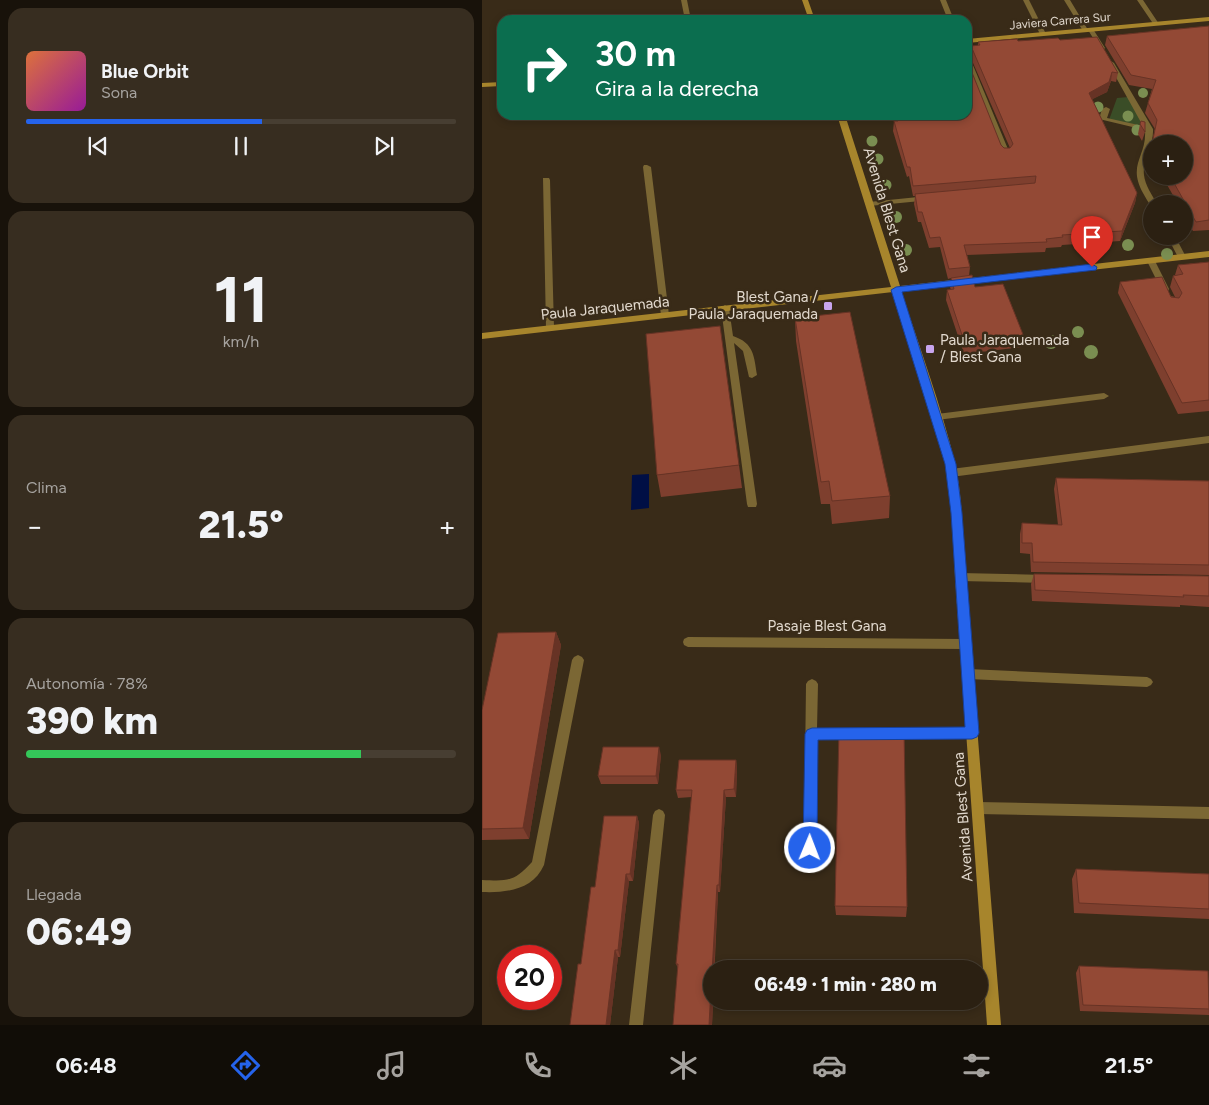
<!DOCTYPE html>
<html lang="es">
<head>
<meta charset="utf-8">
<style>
	:root { --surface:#2b2012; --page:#372d20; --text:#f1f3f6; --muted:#a6a39f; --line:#473e32; --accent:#2563eb }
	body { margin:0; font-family:Figtree,sans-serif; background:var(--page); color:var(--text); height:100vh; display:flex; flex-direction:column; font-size:19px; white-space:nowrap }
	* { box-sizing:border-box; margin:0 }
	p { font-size:16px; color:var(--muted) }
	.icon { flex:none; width:28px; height:28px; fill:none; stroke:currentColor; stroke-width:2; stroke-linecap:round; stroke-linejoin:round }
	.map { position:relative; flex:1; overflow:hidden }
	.side { display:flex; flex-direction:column; gap:8px; padding:8px; background:#18120a; width:482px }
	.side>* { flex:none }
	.banner { position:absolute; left:15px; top:15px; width:475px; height:105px; border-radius:15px; box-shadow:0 2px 8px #0003,0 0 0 1px var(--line); background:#0b6e4f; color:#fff; overflow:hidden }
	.controls { position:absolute; left:661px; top:135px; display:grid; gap:10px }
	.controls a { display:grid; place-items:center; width:50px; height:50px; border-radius:50%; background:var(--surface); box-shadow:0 2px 8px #0003,0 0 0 1px var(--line); font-size:25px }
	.speed { position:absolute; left:15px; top:945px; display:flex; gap:10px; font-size:25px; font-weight:700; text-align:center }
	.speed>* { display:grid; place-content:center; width:65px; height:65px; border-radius:50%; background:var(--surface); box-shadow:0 2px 8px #0003,0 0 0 1px var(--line); line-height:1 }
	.speed .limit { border:8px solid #d22; background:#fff; color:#111 }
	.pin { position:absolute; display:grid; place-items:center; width:42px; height:42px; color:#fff; margin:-51px -21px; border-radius:50% 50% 50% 0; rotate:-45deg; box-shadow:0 0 5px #0007 }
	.pin .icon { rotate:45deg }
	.me { position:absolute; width:55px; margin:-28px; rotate:1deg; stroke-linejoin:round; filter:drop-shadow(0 0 4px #0008) }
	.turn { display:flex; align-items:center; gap:18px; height:105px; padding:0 15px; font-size:22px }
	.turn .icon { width:65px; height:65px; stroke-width:2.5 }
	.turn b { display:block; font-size:35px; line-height:42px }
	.big { font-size:38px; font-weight:800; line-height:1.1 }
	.side .tile { flex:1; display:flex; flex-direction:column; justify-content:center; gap:8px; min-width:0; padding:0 18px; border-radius:15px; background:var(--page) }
	.side .dial { align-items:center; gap:0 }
	.dial b { font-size:65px; line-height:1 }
	.song { display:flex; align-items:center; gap:15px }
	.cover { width:60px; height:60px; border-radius:8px; background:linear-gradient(135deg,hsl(20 70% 55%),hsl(300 70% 35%)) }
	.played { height:5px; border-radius:2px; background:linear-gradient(90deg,var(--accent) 55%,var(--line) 55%) }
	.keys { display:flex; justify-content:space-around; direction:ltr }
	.heat { display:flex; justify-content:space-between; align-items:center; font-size:28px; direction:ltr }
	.charge { height:8px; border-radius:4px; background:linear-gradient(90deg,#34c759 78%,var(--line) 0) }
	.trip { position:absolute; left:221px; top:960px; width:285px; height:50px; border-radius:25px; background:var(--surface); box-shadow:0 2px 8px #0003,0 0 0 1px var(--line); font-weight:800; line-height:50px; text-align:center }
	.tab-bar { display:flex; height:80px; justify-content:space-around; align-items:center; background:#110d07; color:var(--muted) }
	.tab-bar .icon { width:35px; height:35px }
	.tab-bar .selected { color:var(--accent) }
	.tab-bar b { font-size:22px; color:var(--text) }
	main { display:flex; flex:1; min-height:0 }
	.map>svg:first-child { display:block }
	.green { fill:#3a4d27 }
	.water { fill:#000f45 }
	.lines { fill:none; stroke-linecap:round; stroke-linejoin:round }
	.lane { fill:#7b6734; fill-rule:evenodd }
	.street { fill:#7b6734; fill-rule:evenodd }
	.secondary { fill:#a7852c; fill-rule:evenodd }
	.tree { fill:#7a8e51 }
	.wall { fill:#7e3f2e }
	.shaded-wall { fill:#673325 }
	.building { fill:#934935; stroke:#673325 }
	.route { fill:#2563eb; stroke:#184099 }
	.poi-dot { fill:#c8a5ee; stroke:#392b18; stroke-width:2 }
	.labels { text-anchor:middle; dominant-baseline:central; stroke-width:5; stroke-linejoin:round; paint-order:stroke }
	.far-street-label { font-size:12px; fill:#e1d8cd; stroke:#392b18 }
	.street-label { font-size:15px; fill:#e1d8cd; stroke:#392b18 }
	.poi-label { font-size:15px; fill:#e1d8cd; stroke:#392b18; text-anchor:end }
</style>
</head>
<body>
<main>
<section class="side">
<div class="tile">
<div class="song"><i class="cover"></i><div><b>Blue Orbit</b><p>Sona</p></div></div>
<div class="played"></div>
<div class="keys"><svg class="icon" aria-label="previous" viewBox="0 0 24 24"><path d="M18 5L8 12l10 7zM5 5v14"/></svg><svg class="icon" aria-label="pause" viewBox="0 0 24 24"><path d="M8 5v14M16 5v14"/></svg><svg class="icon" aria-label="next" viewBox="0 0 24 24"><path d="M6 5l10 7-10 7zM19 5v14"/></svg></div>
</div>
<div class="tile dial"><b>11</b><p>km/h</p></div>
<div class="tile"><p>Clima</p>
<div class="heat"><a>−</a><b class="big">21.5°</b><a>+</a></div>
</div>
<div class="tile"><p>Autonomía · 78%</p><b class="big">390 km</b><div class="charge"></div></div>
<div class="tile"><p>Llegada</p><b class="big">06:49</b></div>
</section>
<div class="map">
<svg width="727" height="1025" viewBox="0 0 727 1025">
	<rect width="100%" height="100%" fill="#392b18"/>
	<path class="green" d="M646,97L663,127L627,120L635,98Z"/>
	<path class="water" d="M167,474V508L149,510L150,475Z"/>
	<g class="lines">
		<path class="lane" d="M541,0H547L564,34L563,35L558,34Z
			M446,196L450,198L449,200L387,206L383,204L387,202Z
			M669,258L673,261L687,289L686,291L683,292L679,289L665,261Z
			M243,305L247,308L251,336C272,343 272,356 275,375L270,378L267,377L261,351L252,343L275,504L274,507H266L265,504L239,308Z
			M96,655L100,657L102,660L62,865C51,890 24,893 0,892V880C26,881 32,882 50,862L90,660L92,657Z
			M330,679L334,681L336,684L335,729H369L373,730L375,734L373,738L369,739H335L334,848L332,852L328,854L324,852L322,848L324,684L326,681Z
			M409,728H490L494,729L496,733L494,737L490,738H409L405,737L403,733L405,729Z"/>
		<path class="street" d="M199,0H205L209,20H203Z
			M458,0H464L472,20H466Z
			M582,0H588L606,30L611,29L623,48L622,49H618L606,30L601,31Z
			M655,0H661L677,24L676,25H672Z
			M485,56L488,58L528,154L527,156H521L520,154L485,66Z
			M629,61L632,63L671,129C672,145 660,159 662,175C663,185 670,195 675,204H670V206C666,203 664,198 661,193C645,164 665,157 663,130L617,119L620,109L624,107L628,109L625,118L661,126L626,63Z
			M162,165H165L169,167L187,315L183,318L179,315L161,167Z
			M61,178H67L68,180L72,328L68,331L64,328Z
			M685,236H693L704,257L703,259H697Z
			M622,393L627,396L622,399L455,420L450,417L455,414Z
			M727,436V443L469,477L464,473L469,469Z
			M478,573L564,575L568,576L569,579L568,582L564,583L478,581L474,580L473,577L474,574Z
			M206,637L483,639L487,641L488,644L487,647L483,649L206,647L202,645L201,642L202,639Z
			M486,669L665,677L669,679L671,682L669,685L665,687L486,679L482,677L480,674L482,671Z
			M496,802L727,807V819L496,814L492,812L490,808L492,804Z
			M177,809L181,811L183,815L161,1025H147L171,815L173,811Z"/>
		<path class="secondary" d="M320,0H326L333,20H327Z
			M727,17V21L485,43V39Z
			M20,82V86L0,87V83Z
			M355,115H363L418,286L727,251V257L419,291C438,348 459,405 473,463C481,500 481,539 483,577L519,1025H505L473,577C471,539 471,501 463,463C451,406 429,349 411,292L0,339V333L409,287Z"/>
	</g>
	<g class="tree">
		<circle cx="661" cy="93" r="5"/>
		<circle cx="616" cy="107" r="5.5"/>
		<circle cx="646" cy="116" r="5.5"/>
		<circle cx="655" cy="130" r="5.5"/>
		<circle cx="390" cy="141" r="5.5"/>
		<circle cx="396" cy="159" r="5.5"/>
		<circle cx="404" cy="185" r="5.5"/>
		<circle cx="414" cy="217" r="6"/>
		<circle cx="646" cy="245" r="6"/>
		<circle cx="424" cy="250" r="6"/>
		<circle cx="685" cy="254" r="6"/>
		<circle cx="596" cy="332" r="6"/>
		<circle cx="569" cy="342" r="7"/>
		<circle cx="609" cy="352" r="7"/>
	</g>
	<path class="wall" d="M727,26V230L711,231L702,216V204H696L680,176H702L670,144V158L667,154L673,129L663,113L666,103L670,89L647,85L623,45L625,36Z
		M578,40L636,73L634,82L629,81L625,92L610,99L655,193L653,203L638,241L580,245L579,247L564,248L563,252L485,255L488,267L487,276L493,287L542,337L540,347L482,354L464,300L465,290H469L468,287L469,278L466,279L458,247L447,248L439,222H436L432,204L433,196H431L427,176L425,177L411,131L412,121L410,115H485L522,148H528L488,56L489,46H496V42Z
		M658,124L663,132L660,141L656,134Z
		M727,262V411L696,414L636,293L638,282L693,297L688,287L691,276L693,275L696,265Z
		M313,318L408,496L407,518L350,524L348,504H339L314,341Z
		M257,465L260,488L179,497L175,475Z
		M574,478L727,481V575L549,572L548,554L538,553V534L540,523L576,525L572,489Z
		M552,574L727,576V607L698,605V607L550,601L549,584Z
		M74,632L79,645L47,839L0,840V710Z
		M179,755L176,784H119L116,776Z
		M254,760L255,768L254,797H244L238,892H236L230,1025H191L196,968L194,964L210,797L196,798L194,790Z
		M155,816L157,823L151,881H147L138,957H136L128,1025H88L113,887Z
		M594,869L727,874V919L592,913L590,879Z
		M353,906L425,907L424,917L354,915Z
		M597,966L726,974L727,1015L598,1011L594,973Z"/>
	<path class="shaded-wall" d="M630,72L629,81L625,92L605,102L607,93Z
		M655,193L653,203L638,241L640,231Z
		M74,632L79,645L47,839L41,828Z
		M177,747L179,755L176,784L174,776Z
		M254,760L255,768L254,797L252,789Z
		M242,790L244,797L238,892L237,885Z
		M155,816L157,823L151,881L148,874Z
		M144,874L147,881L138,957L136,950Z
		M235,885L236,892L232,969H230Z
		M133,950L136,957L128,1025H124Z
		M230,975V1001H231L230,1025H227Z"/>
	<path class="building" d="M727,26V220L714,222L688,176H702V144H670L675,120L666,103L674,80L649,75L625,36Z
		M615,37L636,73L630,72L627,82L607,93L655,193L640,231L580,235L581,237L564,239L565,242L482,245L488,267L467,269L458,237L448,238L440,212H436L433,194L553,183L554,176L431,186L428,167H425L412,121H416L414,115H485V60L519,145L522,148H528L531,144L489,46L498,45L496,42L535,39L536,41L576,38L578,40Z
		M659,121L663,122V132L658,124Z
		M727,262V400L700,403L638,282L680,277L689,297L697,298L700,293L691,276L701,274L696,265Z
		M490,275L493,287L521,284L542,337L483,344L465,290L472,289L469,278Z
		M368,312L408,496L350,501L347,481L339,482L313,318Z
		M238,326L257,465L175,475L164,334Z
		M574,478L727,481V565L551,562L550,543H540V523L580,525Z
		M552,574L727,576V596L701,595L702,597L553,590Z
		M74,632L41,828L0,829V710L16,633Z
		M357,729H422L425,907L353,906Z
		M121,747H177L174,776H116Z
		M197,760H254L252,789L242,790L237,885H235L227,1025H191L196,964H194L210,790H194Z
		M122,816H155L148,874H144L136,950H133L124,1025H88L96,964H99L109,887H113Z
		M594,869L727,874V909L597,903Z
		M597,966L726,971L727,1009L601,1005Z"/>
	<path class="route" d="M610,264L615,267L614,270L420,292L474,464L480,513L497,733L495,737L490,739L336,740L335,848L333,853L328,855L323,853L321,848L323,734L325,730L330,728L483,727L469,513L463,464L409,290L414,287Z"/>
	<g class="poi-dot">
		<rect x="341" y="301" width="10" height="10" rx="2.5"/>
		<rect x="443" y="344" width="10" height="10" rx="2.5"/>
	</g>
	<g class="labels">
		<g class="far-street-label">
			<text transform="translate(578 21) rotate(-5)">Javiera Carrera Sur</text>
		</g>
		<g class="street-label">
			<text transform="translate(405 210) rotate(73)">Avenida Blest Gana</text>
			<text transform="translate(123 308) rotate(-6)">Paula Jaraquemada</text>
			<text x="345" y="626">Pasaje Blest Gana</text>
			<text transform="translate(481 817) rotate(-94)">Avenida Blest Gana</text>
		</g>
		<g class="poi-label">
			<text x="336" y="297">Blest Gana /<tspan x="336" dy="17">Paula Jaraquemada</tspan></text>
			<text x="458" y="340" text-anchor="start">Paula Jaraquemada<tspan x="458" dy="17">/ Blest Gana</tspan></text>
		</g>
	</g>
</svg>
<div class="controls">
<a>+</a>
<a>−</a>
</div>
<div class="speed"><div class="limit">20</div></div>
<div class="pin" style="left:610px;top:267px;background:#d93025"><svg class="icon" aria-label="arrive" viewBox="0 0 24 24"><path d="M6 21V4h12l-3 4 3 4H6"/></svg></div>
<svg class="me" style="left:328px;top:848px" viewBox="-20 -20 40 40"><circle r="17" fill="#2563eb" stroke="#fff" stroke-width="3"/><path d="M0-11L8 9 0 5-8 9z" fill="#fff"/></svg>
<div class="trip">06:49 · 1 min · 280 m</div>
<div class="banner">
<div class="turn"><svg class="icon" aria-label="right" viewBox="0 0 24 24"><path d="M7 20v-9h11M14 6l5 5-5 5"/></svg><div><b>30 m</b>Gira a la derecha</div></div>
</div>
</div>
</main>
<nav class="tab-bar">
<b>06:48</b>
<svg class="icon selected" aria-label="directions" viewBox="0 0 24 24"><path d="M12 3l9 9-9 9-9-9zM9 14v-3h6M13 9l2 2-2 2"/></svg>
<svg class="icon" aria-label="music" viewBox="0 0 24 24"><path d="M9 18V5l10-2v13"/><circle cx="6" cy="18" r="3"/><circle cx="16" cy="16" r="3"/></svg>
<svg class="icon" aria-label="phone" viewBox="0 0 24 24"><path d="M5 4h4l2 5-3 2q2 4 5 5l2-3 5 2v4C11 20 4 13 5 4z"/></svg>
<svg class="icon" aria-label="climate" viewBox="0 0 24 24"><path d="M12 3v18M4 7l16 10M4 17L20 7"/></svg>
<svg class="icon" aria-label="car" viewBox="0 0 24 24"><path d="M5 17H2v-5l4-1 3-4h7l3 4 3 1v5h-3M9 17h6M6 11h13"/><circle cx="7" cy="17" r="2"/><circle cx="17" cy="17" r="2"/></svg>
<svg class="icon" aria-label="filters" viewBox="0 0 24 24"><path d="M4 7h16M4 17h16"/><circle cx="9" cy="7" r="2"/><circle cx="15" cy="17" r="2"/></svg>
<b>21.5°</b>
</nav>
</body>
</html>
